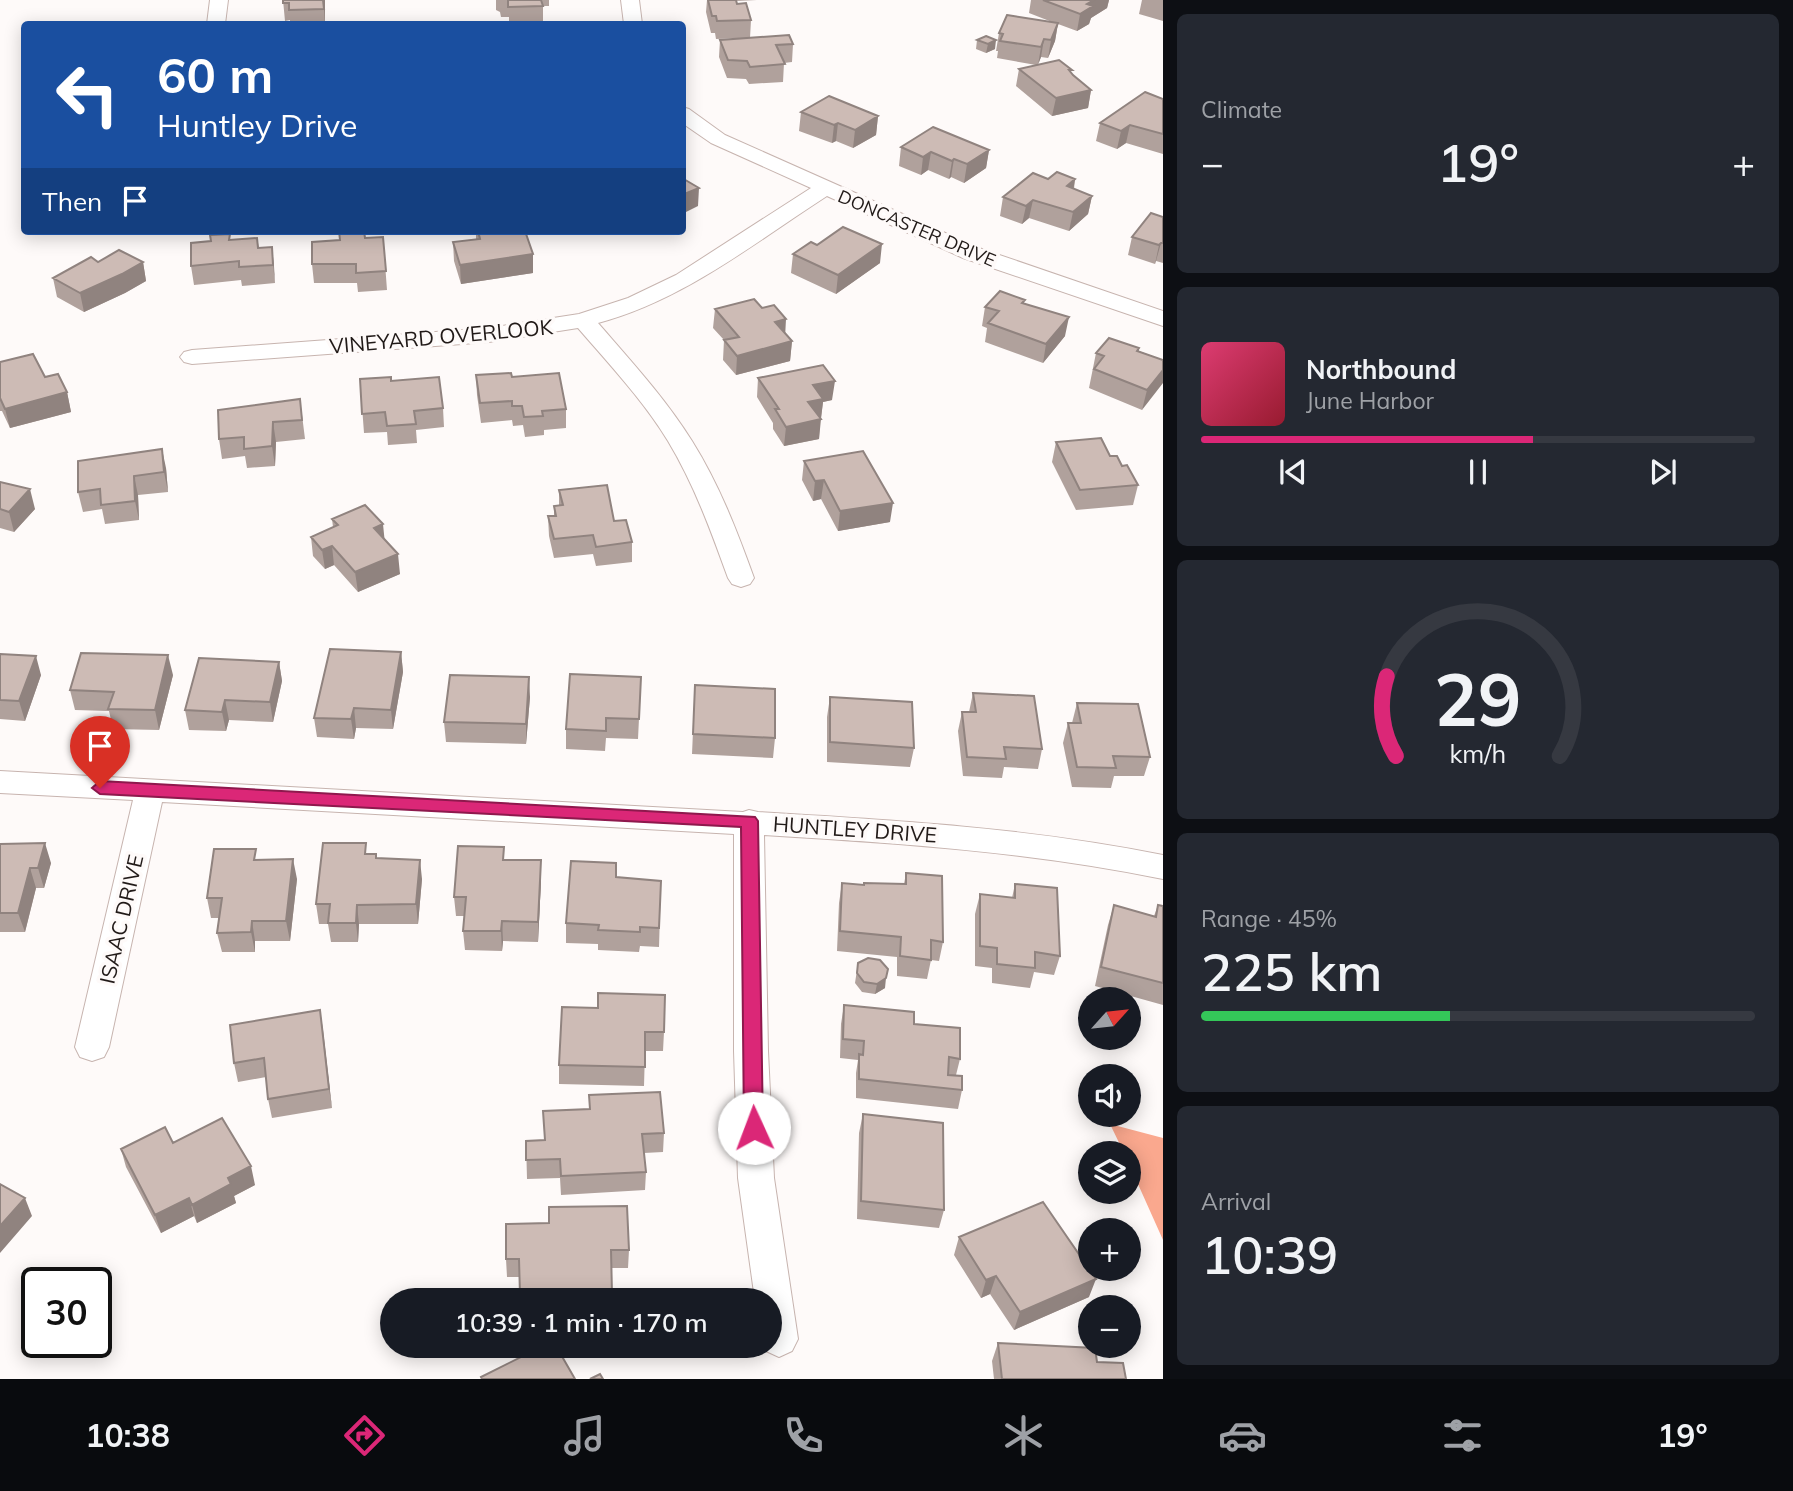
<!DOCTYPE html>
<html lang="en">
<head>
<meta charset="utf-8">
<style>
	:root { --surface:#171b24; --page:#242831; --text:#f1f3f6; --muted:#9ea1a6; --line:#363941; --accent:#db2777 }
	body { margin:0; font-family:Mulish,sans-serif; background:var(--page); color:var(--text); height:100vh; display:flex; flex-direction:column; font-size:26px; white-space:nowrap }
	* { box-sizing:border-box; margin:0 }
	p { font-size:23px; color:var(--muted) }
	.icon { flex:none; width:38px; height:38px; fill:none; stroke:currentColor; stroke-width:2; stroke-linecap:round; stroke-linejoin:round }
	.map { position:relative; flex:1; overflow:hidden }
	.details { display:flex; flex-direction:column; gap:14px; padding:14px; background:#0d0f14; width:630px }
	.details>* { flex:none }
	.banner { position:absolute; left:21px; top:21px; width:665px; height:214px; border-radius:7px; box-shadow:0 4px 18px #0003; background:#1a4fa0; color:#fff; overflow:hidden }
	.needle { width:46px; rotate:63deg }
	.fabs { position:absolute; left:1078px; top:987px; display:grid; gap:14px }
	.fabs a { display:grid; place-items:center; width:63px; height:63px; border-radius:50%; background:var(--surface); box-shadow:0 4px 18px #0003; font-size:35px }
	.speed { position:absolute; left:21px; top:1267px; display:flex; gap:14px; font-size:35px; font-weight:700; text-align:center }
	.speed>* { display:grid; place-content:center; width:91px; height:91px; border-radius:50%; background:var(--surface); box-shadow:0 4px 18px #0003; line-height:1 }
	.speed .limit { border:4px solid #111; border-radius:10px; background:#fff; color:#111 }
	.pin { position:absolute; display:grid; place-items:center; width:60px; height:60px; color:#fff; margin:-72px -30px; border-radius:50% 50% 50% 0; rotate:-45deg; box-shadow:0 0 7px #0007 }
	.pin .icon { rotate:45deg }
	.me { position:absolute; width:77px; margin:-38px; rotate:358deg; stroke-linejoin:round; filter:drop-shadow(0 0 5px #0008) }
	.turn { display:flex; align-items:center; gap:24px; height:147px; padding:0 21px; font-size:32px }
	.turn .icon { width:91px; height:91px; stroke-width:2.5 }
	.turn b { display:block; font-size:49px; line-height:60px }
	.then { display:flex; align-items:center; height:66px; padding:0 21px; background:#0003; gap:14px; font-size:26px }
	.big { font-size:52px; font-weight:600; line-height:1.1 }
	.details .card { flex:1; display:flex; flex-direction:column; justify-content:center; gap:10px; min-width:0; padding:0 24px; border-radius:10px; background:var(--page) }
	.details .dial { align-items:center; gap:0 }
	.dial svg { height:182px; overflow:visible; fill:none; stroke:var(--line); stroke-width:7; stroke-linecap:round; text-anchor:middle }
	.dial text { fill:var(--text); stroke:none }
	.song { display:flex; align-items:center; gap:21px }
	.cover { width:84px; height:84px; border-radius:10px; background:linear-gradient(135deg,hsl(340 70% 55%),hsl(350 70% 35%)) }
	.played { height:7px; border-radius:4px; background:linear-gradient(90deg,var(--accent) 60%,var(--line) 60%) }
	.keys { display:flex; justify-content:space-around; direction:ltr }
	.heat { display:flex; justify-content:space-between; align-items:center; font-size:38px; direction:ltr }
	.charge { height:10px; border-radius:5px; background:linear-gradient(90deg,#34c759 45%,var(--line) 0) }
	.trip { position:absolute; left:380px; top:1288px; width:402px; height:70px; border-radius:35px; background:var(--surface); box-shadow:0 4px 18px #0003; font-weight:600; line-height:70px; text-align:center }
	.dock { display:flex; height:112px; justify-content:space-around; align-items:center; background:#090b0e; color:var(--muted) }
	.dock .icon { width:49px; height:49px }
	.dock .selected { color:var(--accent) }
	.dock b { font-size:32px; color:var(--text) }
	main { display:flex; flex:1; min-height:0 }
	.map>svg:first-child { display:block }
	.forest { fill:#faa88e }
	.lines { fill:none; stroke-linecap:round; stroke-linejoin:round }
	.street-casing { stroke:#c7b4af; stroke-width:2 }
	.street { fill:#fff; fill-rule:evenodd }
	.wall { fill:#b0a19c }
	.shaded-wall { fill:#90837f }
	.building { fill:#cdbbb5; stroke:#90837f; stroke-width:2 }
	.route { fill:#db2777; stroke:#8e194d; stroke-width:2 }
	.labels { text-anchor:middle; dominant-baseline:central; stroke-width:7; stroke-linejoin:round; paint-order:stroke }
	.far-street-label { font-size:18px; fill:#211a18; stroke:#fefaf9 }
	.street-label { font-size:21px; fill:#211a18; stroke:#fefaf9 }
</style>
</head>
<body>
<main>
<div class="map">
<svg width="1163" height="1379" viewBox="0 0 1163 1379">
	<rect width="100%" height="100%" fill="#fefaf9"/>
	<path class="forest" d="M1110,1124L1163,1138V1240L1129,1164V1153H1124Z"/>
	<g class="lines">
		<g class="street-casing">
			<path id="street" d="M210,0H228L225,24H207Z
				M621,0H639L642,24H624Z
				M682,107L689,109L725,135L979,248L1163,311V326L963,258L827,196C754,243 684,300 598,323C631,361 665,398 692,441C719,484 737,531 754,578L750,584L741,587L732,584L728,578C711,531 694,484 668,441C643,400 609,364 578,328L489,342L192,364L184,362L180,357L184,352L192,350L489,328L579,314L628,298L676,275L811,188L711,143L682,123Z
				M0,771L743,812L749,810L758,812C894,820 1029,828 1163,855V879C1031,852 898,843 764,835L768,1051L774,1178L798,1339L792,1351L779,1357L766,1351L763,1346H770V1300H755L738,1178L734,1051V834L162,802L109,1047L104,1057L92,1061L80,1057L75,1047L133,800L0,793Z"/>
		</g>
		<use href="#street" class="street"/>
	</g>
	<path class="wall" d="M283,0H325V24H290V20L285,21Z
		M496,0H549V6H543V23L509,24V17H501L500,12L496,10Z
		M707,0H757L736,1L737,4L751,20L750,38L793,44L792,62L784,63L783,82L749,84L746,79L727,78L719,57L720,40L741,38L716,39L715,33H711L706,12Z
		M1031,0H1109L1107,8L1091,18L1089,24L1077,31L1058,24L1055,41L1048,58L1041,57L1038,64L1071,73L1091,90L1088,108L1052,116L1016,86L1019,69L1036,65L997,58L998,51H996L999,33L1052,22L1029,13Z
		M1142,0H1163V21L1139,14Z
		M986,36L995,49L986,53L976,49L977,40Z
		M1163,99V154L1126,143L1117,149L1096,141L1100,123Z
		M801,112L878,116L876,135L853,148L836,141L832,143L799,131Z
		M901,147L989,150L986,168L964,183L951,177L949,179L928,170L921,175L899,166Z
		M1048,179H1075L1074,189L1092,196L1088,214L1069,231L1029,218L1022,224L1000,216L1003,197Z
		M1163,217V263L1156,261L1155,264L1128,255L1132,237Z
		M476,231H525L533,273L461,284L454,261L453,242L476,239Z
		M383,237L387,290L358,292L357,283H314L312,264L365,238Z
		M257,238L259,248L272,247L275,283L242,286L241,280L194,285L191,266L230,240Z
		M817,245L880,263L836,294L791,273L793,254Z
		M98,262H143L146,281L125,293L84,312L57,297L53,278Z
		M1024,304L1065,336L1043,363L985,342L987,328L982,326L985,307Z
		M715,309L785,334L792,341L790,361L736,375L723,360L724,340L713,328Z
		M1139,348V351L1163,360L1142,410L1089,388L1096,353Z
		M0,362L45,377L67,392L71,412L10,428L2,411H0Z
		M476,375L512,377L566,409V428L544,430V435L525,437L523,425L513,426L512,420L481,423L477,395Z
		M758,378L832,400L823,402L821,418H820L819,439L784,446L773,429V423L757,397Z
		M360,379L391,381L443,408L444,427L416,430L417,443L388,445L387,432L364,433Z
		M300,399L305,439L276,442L275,466L247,468L245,456L222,459L219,439Z
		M1056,442L1110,456L1122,466L1138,485L1133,505L1076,510L1052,462Z
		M78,461L166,468L168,492L138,495L139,520L105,524L102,509L83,512L78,492Z
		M804,461L890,522L838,531L821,499L813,501L802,480Z
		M0,482L35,509L14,532L0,528Z
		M559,490L614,521L632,542V562L596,566L593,554L554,558L549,536L548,516H554V506L559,505Z
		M332,519L384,539L400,574L358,592L334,565L325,569L313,556L311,537L333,527Z
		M401,652L403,672L393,729L356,728L354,739L317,737L314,718Z
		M0,654L41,675L25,721L0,719Z
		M279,662L282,681L273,722L229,720L226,731L189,730L185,710Z
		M173,675L159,730L113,729L109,711L75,710L70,690Z
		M641,677L638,739L606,738L605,751L566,749V729Z
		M695,685L775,738L773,758L692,754Z
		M973,693L1042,749L1038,769L1004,767L1002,778L963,776L958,731L962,712H969Z
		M530,697L526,744L446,742L444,722Z
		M830,697L914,748L910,767L827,762V717Z
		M1077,703L1150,757L1144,776H1114L1111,788L1072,787L1063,743L1068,723H1072Z
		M0,844L51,863L44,888H36L25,932H0Z
		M504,847V860L541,880L538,942L503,941L502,951L465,950L463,931L465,916H456L454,897Z
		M367,854H376L377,858L422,879L418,924H359L358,942H331L328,924H319L316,904Z
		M258,860L297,879L290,941H255V952H222L217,933L219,918H211L207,898Z
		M906,873L943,942L939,961L931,960L927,979L897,976V957L837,951L839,903L842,883L864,885L904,884Z
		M616,877L661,881L659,947L640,946L639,952L598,950V944L566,943V923Z
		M1015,884L1060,956L1054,975L1034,972L1030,988L992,983V968L975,966V914L980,894L1012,898Z
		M1114,905L1154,916L1158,905L1163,906V1005L1095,986L1108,925Z
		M858,963L885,988L875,994L862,992L855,983Z
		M844,1005L914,1024L960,1059L956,1075L962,1090L958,1109L856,1098V1073L858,1060L840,1058L841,1024Z
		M562,1007L664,1032L663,1051H645L644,1086L559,1084V1065Z
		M320,1010L332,1108L272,1118L268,1099L266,1077L238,1082L234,1063Z
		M589,1095L664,1133L663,1152L644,1153L646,1172L645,1190L561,1195L560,1178L527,1179L526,1141L544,1140L589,1109Z
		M863,1114L944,1210L939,1228L857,1219L859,1133Z
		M173,1143L255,1185L234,1196L236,1203L197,1223L194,1216L161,1233L126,1167L121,1149Z
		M549,1223L629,1250L628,1268H612V1300H520L519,1277H507L506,1259Z
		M959,1237L1089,1297L1014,1330L990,1294L981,1298L954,1255Z
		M998,1343L1097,1362L1126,1379H994L992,1361Z"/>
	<path class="shaded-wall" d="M323,0H325V24L324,9Z
		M1094,0H1109L1107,8L1091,18L1089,24L1077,31L1080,14L1087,4Z
		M1058,23L1055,41L1048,58L1051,40Z
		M1044,39L1041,57L1038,65L1041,47Z
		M996,40L995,49L986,53L988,44Z
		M1091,90L1088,108L1052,116L1056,98Z
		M878,116L876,135L853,148L855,130Z
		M838,123L836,141L832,143L834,125Z
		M1130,125L1126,143L1117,149L1121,131Z
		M989,150L986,168L964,183L967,164Z
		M931,152L928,170L921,175L923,157Z
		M954,159L951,177L949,179L952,161Z
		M1075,179L1072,198L1067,186Z
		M699,188L698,206L682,214V195Z
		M1092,196L1088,214L1069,231L1073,212Z
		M1033,200L1029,218L1022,224L1026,206Z
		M1161,243L1156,261L1155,264L1159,245Z
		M882,244L880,263L836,294L838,275Z
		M272,247L274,266L275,283L273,265Z
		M533,254V273L461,284L460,265Z
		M143,262L146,281L125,293L84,312L80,293Z
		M1069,317L1065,336L1043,363L1046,344Z
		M786,319L785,338L775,322Z
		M792,341L790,361L736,375L737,356Z
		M1163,370V383L1142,410L1147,390Z
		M835,381L832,400L823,402L821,418L806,421L808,402L813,385Z
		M67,392L71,412L10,428L5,409Z
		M821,419L819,439L784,446L786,427Z
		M273,422L276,442L275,466L272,446Z
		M162,449L166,468L168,492L164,472Z
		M134,476L138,495L139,520L135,501Z
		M824,480L821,499L813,501L815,481Z
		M30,489L35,509L14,532L9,512Z
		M893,503L890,522L838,531L840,511Z
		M383,524L385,544L374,528Z
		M332,546L334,565L325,569L322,550Z
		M398,554L400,574L358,592L355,572Z
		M401,652L403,672L393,729L391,710Z
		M168,655L173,675L159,730L155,710Z
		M36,656L41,675L25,721L19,701Z
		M279,662L282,681L273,722L270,702Z
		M529,677L530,697L526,744V724Z
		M225,700L229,720L226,731L222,712Z
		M354,708L356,728L354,739L351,719Z
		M45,843L51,863L44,888L38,868Z
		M293,859L297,879L290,941L286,921Z
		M420,860L422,879L418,924L416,904Z
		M541,860V880L538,942V922Z
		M30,868L36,888L25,932L18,913Z
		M357,905L359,924L358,942L356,923Z
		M252,921L255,941V952L251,932Z
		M502,921L503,941L502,951L501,931Z
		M886,978L885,988L875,994L877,984Z
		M320,1010L323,1030L332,1108L329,1089Z
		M251,1166L255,1185L234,1196L236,1203L197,1223L192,1205L228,1178Z
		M25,1198L32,1216L0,1253V1226Z
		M189,1198L194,1216L161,1233L155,1215Z
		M996,1276L990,1294L981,1298L986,1280Z
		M1096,1279L1089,1297L1014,1330L1020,1312Z"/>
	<path class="building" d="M283,0H323L324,9L289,10V3H283Z
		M508,0H541L543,6L508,7Z
		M708,0H736L737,4L746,3L751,20L717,21L716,16H712Z
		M1043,0H1094L1087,4L1093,6L1080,14Z
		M1007,15L1058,23L1051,40L1044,39L1041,47L1000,41L1003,34L999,33Z
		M789,35L793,44L776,45L785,64L750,67L747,61L728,60L720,40Z
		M986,36L996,40L988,44L977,40Z
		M1059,60L1072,70H1069L1073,75L1091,90L1056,98L1019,69Z
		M1145,92L1163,99V134L1130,125L1121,131L1100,123Z
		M829,96L878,116L855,130L838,123L834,125L801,112Z
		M933,127L989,150L967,164L954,159L952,161L931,152L923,157L901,147Z
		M1057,172L1075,179L1067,186L1092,196L1073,212L1033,200L1026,206L1003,197L1033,173L1048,179Z
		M682,178L699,188L682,195Z
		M1151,213L1163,217V243H1161L1159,245L1132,237Z
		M843,227L882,244L838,275L793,254L811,242L817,245Z
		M339,231H364L365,238L383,237L386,271L356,273V264H312V242L340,240Z
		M478,231H525L533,254L460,265L453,242L480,239Z
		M230,234L229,240L257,238L258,248L272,247L273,265L239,267V261L191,266V243L211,241L210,235Z
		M119,250L143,262L122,274L80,293L53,278L91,257L98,262Z
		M1000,291L1025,300L1022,303L1069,317L1046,344L988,323L999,311L985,307Z
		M754,299L762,308L774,305L786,319L775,322L792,341L737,356L724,340L739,337L715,309Z
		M1109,338L1139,348L1137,351L1163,360V370L1147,390L1094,369L1104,356L1096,353Z
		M33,354L45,377L58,374L67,392L5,409L0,398V362Z
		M823,365L835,381L813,385L823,399L808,402L821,419L786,427L775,409H779L758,378Z
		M511,373L512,377L559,373L566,409L542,411L543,416L524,417L522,406H512V401L480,403L476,375Z
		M391,377V381L439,377L443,408L414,411L416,424L387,426L385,412L362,414L360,379Z
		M300,399L302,420L273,422L272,446L244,449V437L219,439L218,410Z
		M1101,438L1110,456H1117L1122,466L1127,465L1138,485L1080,490L1056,442Z
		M162,449L164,472L134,476L135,501L101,505L100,489L78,492V461Z
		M863,451L893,503L840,511L824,480L815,481L804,461Z
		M0,482L30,489L9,512L0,509Z
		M607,485L614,521L626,520L632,542L596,547L593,535L554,539L548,516H556L554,506L563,505L559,490Z
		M365,505L383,524L374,528L398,554L355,572L332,546L322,550L311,537L338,525L332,519Z
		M330,649L401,652L391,710L354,708L351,719L314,718Z
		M81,653L168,655L155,710L108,709L114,692L70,690Z
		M0,654L36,656L19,701L0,700Z
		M199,658L279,662L270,702L225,700L222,712L185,710Z
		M570,674L641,677L639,719L606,718V731L566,729Z
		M450,675L529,677L526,724L444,722Z
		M695,685L775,689V738L693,734Z
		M973,693L1034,696L1042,749L1004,747L1006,759L967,757L962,712H976Z
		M830,697L912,702L914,748L830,742Z
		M1077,703L1138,704L1150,757L1113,756L1116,768L1077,767L1068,723H1081Z
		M45,843L38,868H30L18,913H0V844Z
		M323,843H366L365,854H376V858L420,860L416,904L357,905L356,923H328L330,904H316Z
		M458,846L504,847L503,860H541L538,922L502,921L501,931H463L466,897H454Z
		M214,849H256L254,860L293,859L286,921H252L251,932L217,933L222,898H207Z
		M571,861L616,863V877L661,881L659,928L640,927V932L598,930L599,925L566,923Z
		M906,873L942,876L943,942L931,940V960L900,956L901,937L840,931L842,883L864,885V883L906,884Z
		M1015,884L1057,888L1060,956L1035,952V968L997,964V948L980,946V894L1015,898Z
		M1114,905L1156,917L1158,905L1163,906V983L1101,967Z
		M868,958L880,960L888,969L886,978L877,984L864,982L857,973L858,963Z
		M598,993L665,995L664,1032H645V1067L559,1065L562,1007L598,1008Z
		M844,1005L914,1012V1024L960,1028V1059L949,1057L948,1075L962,1076V1090L859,1079V1054L863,1055L864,1041L843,1039Z
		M320,1010L329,1089L268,1099L264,1058L234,1063L230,1025Z
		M660,1092L664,1133L642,1134L646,1172L561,1176L560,1159L526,1160V1141L545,1140L543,1111L590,1109L589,1095Z
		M863,1114L943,1123L944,1210L861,1201Z
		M222,1118L251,1166L228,1178L231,1184L192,1205L189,1198L155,1215L121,1149L165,1127L173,1143Z
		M0,1184L25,1198L0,1226Z
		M1043,1202L1096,1279L1020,1312L996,1276L986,1280L959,1237Z
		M627,1206L629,1250H611L612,1294L520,1295L519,1259H506V1224L549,1223V1207Z
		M998,1343L1095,1348L1097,1362L1123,1363L1126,1379H1002Z
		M543,1346H556L575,1379H482L481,1377Z
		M600,1374L603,1379H590Z"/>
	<path class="route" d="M100,781L755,817L758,821L763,1128L761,1134L754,1136L747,1134L744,1128L741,827L100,794L92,788Z"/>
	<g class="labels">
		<g class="far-street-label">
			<text transform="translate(917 228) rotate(23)">DONCASTER DRIVE</text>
		</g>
		<g class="street-label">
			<text transform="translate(441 336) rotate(-5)">VINEYARD OVERLOOK</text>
			<text transform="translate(855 829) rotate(4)">HUNTLEY DRIVE</text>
			<text transform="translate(121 919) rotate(-77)">ISAAC DRIVE</text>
		</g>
	</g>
</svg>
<div class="fabs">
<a><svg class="needle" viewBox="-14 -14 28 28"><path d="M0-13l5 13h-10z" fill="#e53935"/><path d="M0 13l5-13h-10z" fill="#9ea1a6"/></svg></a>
<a><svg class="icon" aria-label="sound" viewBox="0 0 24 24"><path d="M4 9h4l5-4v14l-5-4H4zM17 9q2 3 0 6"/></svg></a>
<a><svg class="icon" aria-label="layers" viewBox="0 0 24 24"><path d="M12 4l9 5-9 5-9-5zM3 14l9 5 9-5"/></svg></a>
<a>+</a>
<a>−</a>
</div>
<div class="speed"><div class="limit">30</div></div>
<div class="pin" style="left:100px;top:788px;background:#d93025"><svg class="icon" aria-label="arrive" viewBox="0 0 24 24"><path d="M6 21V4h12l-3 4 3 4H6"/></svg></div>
<svg class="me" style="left:754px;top:1128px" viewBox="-20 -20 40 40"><circle r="19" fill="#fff"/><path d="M0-13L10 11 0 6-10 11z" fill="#db2777"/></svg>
<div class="trip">10:39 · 1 min · 170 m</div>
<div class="banner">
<div class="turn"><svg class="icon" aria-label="left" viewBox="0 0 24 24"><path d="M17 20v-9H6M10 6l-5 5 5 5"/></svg><div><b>60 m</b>Huntley Drive</div></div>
<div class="then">Then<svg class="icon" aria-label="arrive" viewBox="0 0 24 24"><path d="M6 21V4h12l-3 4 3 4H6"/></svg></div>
</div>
</div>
<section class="details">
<div class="card"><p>Climate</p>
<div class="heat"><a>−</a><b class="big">19°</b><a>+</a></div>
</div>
<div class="card">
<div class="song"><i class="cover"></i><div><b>Northbound</b><p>June Harbor</p></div></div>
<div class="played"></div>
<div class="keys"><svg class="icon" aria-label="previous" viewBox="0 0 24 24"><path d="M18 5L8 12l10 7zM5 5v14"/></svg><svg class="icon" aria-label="pause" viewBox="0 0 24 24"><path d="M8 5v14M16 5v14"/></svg><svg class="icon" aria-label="next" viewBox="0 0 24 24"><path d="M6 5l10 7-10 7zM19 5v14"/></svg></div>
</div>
<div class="card dial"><svg viewBox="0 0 100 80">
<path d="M14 69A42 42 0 1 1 86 69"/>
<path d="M14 69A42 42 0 0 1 10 34" stroke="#db2777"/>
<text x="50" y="56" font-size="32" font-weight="700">29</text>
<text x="50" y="72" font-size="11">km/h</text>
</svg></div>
<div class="card"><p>Range · 45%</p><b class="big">225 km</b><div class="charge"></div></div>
<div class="card"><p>Arrival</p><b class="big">10:39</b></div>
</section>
</main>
<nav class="dock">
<b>10:38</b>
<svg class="icon selected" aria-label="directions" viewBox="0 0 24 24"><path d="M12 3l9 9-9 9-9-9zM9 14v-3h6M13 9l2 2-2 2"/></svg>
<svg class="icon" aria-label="music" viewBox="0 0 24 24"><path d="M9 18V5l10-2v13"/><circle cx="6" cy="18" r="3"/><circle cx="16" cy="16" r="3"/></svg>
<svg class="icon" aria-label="phone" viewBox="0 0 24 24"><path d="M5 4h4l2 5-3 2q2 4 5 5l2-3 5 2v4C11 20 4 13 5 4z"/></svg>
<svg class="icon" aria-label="climate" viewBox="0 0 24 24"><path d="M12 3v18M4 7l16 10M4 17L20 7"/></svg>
<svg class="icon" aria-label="car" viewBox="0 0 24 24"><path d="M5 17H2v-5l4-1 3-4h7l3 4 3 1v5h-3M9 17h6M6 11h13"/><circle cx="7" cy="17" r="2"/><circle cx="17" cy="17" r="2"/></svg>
<svg class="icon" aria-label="filters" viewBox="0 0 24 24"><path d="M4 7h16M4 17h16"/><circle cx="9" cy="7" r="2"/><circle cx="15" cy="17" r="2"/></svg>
<b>19°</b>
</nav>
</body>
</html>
